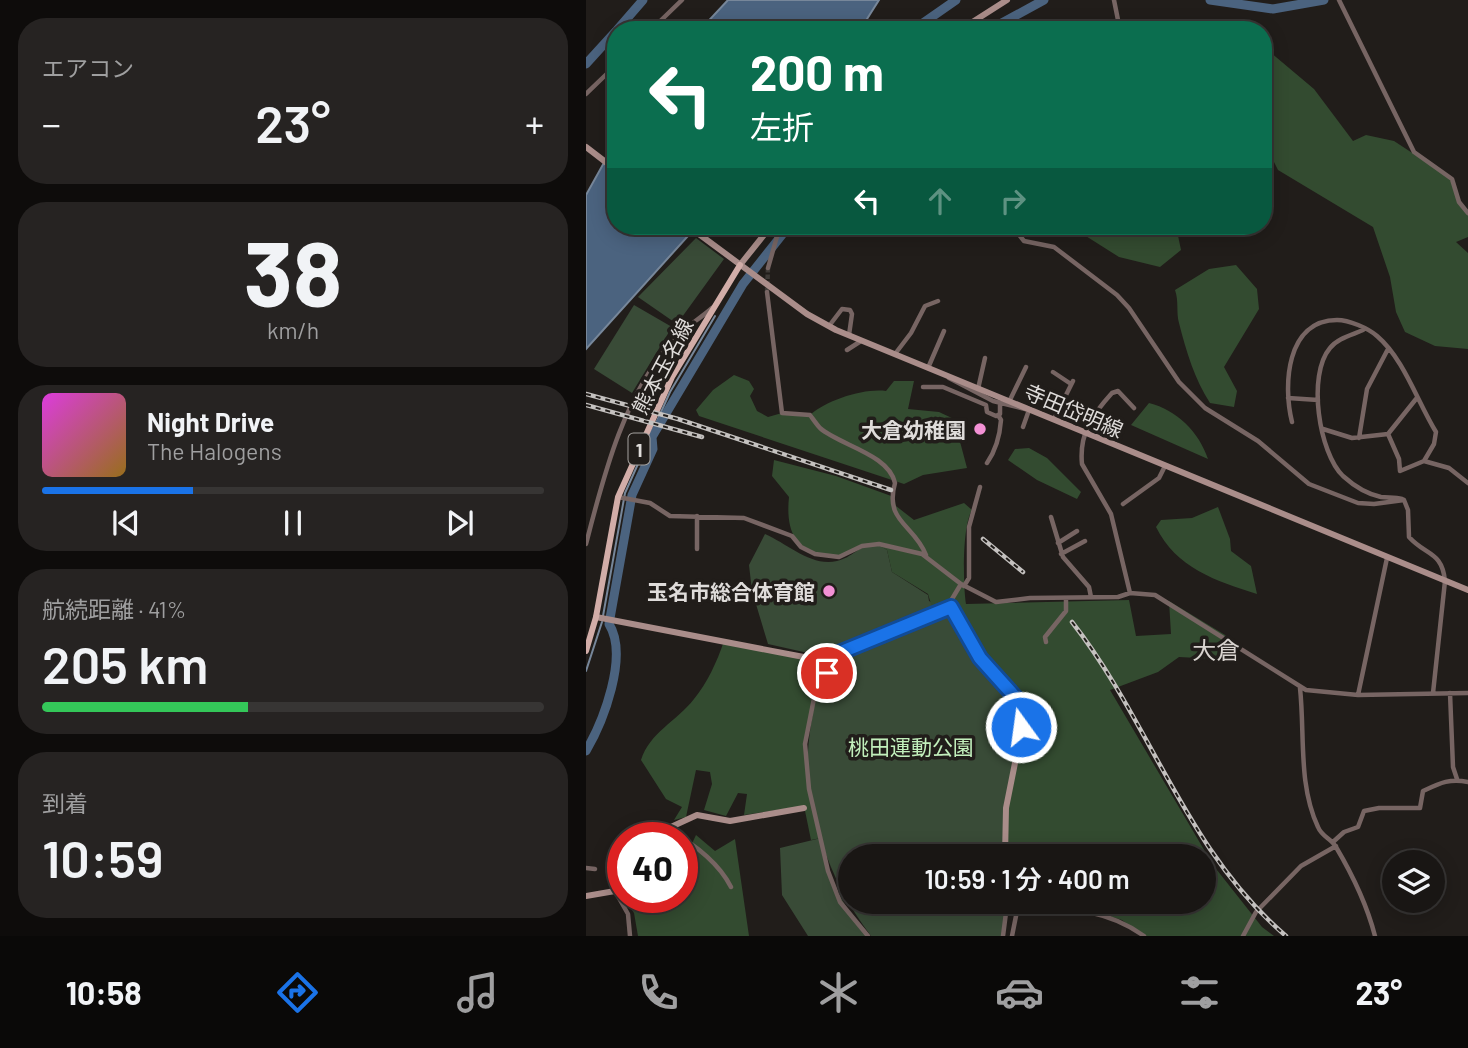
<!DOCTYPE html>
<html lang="ja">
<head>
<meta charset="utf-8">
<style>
	:root { --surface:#191614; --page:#262322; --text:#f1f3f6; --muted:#9f9fa0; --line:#373534; --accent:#1a73e8 }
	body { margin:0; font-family:Barlow,"Noto Sans JP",sans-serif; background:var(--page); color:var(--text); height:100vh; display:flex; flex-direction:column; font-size:26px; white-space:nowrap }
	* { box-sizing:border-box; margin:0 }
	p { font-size:23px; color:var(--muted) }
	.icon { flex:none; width:38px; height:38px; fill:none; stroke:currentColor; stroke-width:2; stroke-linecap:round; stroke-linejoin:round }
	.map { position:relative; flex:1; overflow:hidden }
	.drawer { display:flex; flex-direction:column; gap:18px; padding:18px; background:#0e0c0b; width:586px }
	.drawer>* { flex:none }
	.top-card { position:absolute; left:21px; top:21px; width:665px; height:214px; border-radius:28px; box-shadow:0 4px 18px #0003,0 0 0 2px var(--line); background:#0b6e4f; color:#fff; overflow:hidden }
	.tools { position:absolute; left:796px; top:850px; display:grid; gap:14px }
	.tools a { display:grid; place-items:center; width:63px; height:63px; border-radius:50%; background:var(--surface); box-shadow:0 4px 18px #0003,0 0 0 2px var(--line); font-size:35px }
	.speed { position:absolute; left:21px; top:822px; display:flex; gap:14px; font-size:35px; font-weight:700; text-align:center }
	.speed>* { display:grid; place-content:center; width:91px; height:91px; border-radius:50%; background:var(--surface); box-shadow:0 4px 18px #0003,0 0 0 2px var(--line); line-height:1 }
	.speed .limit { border:10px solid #d22; background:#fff; color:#111 }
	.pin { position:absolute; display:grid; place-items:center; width:60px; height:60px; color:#fff; margin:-30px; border:4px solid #fff; border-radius:50%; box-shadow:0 2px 7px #0007 }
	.me { position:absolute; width:77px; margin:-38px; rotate:346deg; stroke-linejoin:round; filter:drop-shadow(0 0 5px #0008) }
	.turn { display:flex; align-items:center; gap:24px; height:147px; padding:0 28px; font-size:32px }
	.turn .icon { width:91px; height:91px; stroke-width:2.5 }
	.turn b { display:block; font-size:49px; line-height:60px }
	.lanes { display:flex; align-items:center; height:66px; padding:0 28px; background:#0003; justify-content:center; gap:35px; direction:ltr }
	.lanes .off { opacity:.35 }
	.big { font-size:52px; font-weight:600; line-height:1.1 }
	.drawer .widget { flex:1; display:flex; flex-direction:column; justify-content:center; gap:10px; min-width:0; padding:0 24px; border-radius:28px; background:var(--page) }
	.drawer .dial { align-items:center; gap:0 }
	.dial b { font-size:91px; line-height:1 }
	.song { display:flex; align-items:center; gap:21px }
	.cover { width:84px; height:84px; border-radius:10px; background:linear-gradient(135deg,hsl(300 70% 55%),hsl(40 70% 35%)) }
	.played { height:7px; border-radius:4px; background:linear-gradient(90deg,var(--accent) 30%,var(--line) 30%) }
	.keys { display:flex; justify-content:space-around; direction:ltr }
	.heat { display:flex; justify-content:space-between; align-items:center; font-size:38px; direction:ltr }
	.charge { height:10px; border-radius:5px; background:linear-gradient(90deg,#34c759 41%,var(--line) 0) }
	.trip { position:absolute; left:252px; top:844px; width:378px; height:70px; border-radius:35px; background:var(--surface); box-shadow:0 4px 18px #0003,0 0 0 2px var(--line); font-weight:600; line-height:70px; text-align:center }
	.tab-bar { display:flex; height:112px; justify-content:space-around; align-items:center; background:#0a0908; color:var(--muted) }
	.tab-bar .icon { width:49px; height:49px }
	.tab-bar .selected { color:var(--accent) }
	.tab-bar b { font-size:32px; color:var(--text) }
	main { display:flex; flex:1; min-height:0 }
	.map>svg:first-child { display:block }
	.green { fill:#394b37 }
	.forest { fill:#334b30 }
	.water { fill:#4b637f; stroke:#77879a; stroke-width:2 }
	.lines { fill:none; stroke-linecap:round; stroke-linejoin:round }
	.stream { stroke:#77879a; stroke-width:2 }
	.river { stroke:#4b637f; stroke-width:9 }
	.street-tunnel { stroke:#3e3a37; stroke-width:4.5; stroke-dasharray:4.5 2; stroke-linecap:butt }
	.street { stroke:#776563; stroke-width:4.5 }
	.secondary { stroke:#aa8d8a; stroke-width:6 }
	.primary { stroke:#d2ada8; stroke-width:6 }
	.rail-casing { stroke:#c4c1bf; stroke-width:4.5 }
	.rail { stroke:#211d1a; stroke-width:2; stroke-dasharray:5; stroke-linecap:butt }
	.route-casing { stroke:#114b97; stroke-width:18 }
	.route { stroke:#1a73e8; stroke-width:12 }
	.poi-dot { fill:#f391d5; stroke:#211d1a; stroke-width:2.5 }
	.labels { text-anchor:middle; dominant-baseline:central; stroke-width:7; stroke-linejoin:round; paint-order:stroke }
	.shield { fill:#211d1a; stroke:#a6a3a0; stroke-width:2 }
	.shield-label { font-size:19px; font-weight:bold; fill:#dfdcda }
	.street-label { font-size:21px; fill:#dfdcda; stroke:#211d1a }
	.poi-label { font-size:21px; font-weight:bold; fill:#dfdcda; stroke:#211d1a; text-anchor:end }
	.park-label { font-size:21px; fill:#c2efbc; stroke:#211d1a }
	.quarter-label { font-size:24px; fill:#d8d3cf; stroke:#211d1a }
</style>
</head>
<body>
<main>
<section class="drawer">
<div class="widget"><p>エアコン</p>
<div class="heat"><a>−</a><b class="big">23°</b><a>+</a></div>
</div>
<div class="widget dial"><b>38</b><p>km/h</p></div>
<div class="widget">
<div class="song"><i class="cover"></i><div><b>Night Drive</b><p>The Halogens</p></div></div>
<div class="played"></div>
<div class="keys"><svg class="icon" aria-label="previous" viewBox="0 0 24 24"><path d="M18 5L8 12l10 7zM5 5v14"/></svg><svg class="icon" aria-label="pause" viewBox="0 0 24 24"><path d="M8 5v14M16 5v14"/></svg><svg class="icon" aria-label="next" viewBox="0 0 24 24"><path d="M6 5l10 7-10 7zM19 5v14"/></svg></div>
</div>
<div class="widget"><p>航続距離 · 41%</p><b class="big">205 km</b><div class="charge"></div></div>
<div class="widget"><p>到着</p><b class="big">10:59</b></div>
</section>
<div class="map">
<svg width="882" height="936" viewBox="0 0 882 936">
	<rect width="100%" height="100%" fill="#211d1a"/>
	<path class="green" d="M110,238L138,259L91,324L52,297Z
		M48,305L86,327L46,393L8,369Z
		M179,534C202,544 225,567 251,561C271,557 279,535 301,550L306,572L342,595L343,601L371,614L415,678L434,714L419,856H264V901H421L417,936H285C262,905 247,877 235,840C244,882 255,903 282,936H222L196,895L194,848L235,838C214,772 221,742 234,676L249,672L253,657L240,645L229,646L222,653L182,644L166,591L163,565Z"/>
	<path class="forest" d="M677,46L728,89L767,141L780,135L808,141L866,179L873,202L882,213V237L870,242L882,253V349L849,346L819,332L810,312L804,277L787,227L692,170L677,140Z
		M484,226H590L595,250L574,267L533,257Z
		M650,265L671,289L673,309L638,367L651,391L648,407L624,403C609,380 600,351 593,323C590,312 593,301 589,290L623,269Z
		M148,375L163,381L168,389L164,396L171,411L182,417L196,413L224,415C241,400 278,388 300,391L308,381H328L322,409L353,412L368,419L381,468L337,475L318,484L113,416L110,410L127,390Z
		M563,403C591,410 613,432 622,459L545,425Z
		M443,448L461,458L495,492L491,499L451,480L422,460L429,449Z
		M188,460L250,476L308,497L310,506L328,520L378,503L386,510C376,526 377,585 380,604L543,600L550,636L585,634L583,601L644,638L631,659L593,657L572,672L524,690L627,865L676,927L688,936H556L536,920L517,914L421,905V901H618V856H419L418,826L434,719L427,694L394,658L371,614L363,611L349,617L342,594L306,572L301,550C283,538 272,551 255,556C250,557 243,556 238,555C206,551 200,525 203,497L186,476Z
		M632,507L644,539L645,551L665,566L671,594C630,581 590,568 570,527L575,520L606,518Z
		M138,641L221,657L224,668L231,673L220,737L221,783L235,838L225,840L218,806L158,815L161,794L152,793L140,816L118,810L126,784L124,772L110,770L100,817L88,820L96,807L80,799L55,760C64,732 90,722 108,699C121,683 131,662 138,641Z
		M110,835L129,851L149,839L163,936H52L48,913L38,898H96V853L101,854Z"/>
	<path class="water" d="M142,0H293L274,30H114Z
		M30,141V226H111L0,349V195Z"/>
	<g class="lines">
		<path class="stream" d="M17,616L39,493L84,392L129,316
			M0,671L16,622"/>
		<path class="river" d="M624,0L687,9L738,0
			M31,30L57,0
			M327,30L370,0
			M403,30L458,0
			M0,64L30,31
			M0,751C17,722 43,656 23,624L46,495L67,449L66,437L157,284L203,226"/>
		<path class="street-tunnel" d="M181,292L182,268"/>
		<path class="street" d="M528,0L534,30
			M753,0L828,152L866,179L873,202L882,213
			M65,30L96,0
			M0,94L30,65
			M426,226L438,241L468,247L531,295L543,308L593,382L619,408L672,441L723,484L772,503L788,504L818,500
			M182,268L194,226
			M181,292L196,413L224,415C227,419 231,425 234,428C253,445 303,454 309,483C298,522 328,524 340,555
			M243,326L256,309L264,310L266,314L263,335
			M777,330C766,335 752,338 744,348C721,375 733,453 757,476C768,486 781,494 795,497C802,498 809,497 816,499
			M261,350L275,341
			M309,354L325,333L339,306L352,301
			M342,368L358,331
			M467,372L485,384
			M363,378L407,401L443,410L437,427
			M337,387H357L400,405L401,412L410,416L414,414V404
			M392,389L399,358
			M702,398L732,400
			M423,402L440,367
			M468,419L487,381
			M706,422C697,386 700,320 751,320C763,320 782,328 791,336C818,359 831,401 850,432L848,444L838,461
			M737,429L766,438L802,434L830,399
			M802,434L813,459L814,471L838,461L863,468L882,483
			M773,438L781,389L802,349
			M401,463C410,450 414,434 415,420L412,415
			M32,497L64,503L84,516L158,518L206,536L215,547L229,554L253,557L276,546L293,544L336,554L375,584L410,602L444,598L532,597L544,593L569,595L720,690L772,695L882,693
			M818,500L822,510L823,537C840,556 856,551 859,581L847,693
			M537,504L573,478L579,466
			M111,516V549
			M465,517L477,557L503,587L505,597
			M472,543L491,531
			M0,544C18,474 38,394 89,338C100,326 114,319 126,308
			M475,554L499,541
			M378,586L383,578V527L394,487
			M544,593L525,514L496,464C493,434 506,415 526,393L532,391L548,408
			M365,607L363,604L375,584
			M460,642L459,637L480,611V598
			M233,673L219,744L223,789L242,871L254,902L282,936
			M714,688C719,734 712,785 732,827C736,837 745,838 750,847C766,874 781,905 789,936
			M864,693L867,767L871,779
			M772,695L801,558
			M80,828C105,842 132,861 145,887
			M747,842L758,832L772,827L778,811L793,808H834L837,791C854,783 864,778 882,782
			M0,868L9,869
			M29,891L42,914L44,936
			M417,936L421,905C472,909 515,905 558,936
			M426,936L432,906
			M657,936L670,912L715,866L750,846"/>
		<path class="secondary" d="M374,30L421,0
			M0,147L30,170
			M102,226L221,314L250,330L882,590
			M154,265L185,226
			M10,617L223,658
			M223 661a13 13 0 1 1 26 0a13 13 0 1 1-26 0Z
			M248,655L365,607L394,658L423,688L434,714L433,743L420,808L419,856
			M61,838L111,815L144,821L218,808
			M0,896L29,891L37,873
			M421,901V905"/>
		<path class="primary" d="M0,651L10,617L32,497L86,377L154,265"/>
		<g class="rail-casing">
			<path id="rail" d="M0,394L92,419L305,490
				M0,405L116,437
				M397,539L437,572
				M486,622C565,723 600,851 700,936"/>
		</g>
		<use href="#rail" class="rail"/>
	</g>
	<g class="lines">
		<g class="route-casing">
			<path id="route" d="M241,673L247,667L248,655L365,607L394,658L429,697L435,727"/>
		</g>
		<use href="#route" class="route"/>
	</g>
	<g class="poi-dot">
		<circle cx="394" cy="429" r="7"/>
		<circle cx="243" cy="591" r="7"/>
	</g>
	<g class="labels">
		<rect class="shield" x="42.5" y="433.5" width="21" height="31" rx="5"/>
		<g class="shield-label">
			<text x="53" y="449">1</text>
		</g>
		<g class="street-label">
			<text transform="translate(76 366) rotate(-62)">熊本玉名線</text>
			<text transform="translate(488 410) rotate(23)">寺田岱明線</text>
		</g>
		<g class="poi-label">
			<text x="380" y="429">大倉幼稚園</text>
			<text x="229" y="591">玉名市総合体育館</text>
		</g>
		<g class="park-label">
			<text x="325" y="746">桃田運動公園</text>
		</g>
		<g class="quarter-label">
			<text x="630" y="649">大倉</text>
		</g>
	</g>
</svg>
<div class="tools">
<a><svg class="icon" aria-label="layers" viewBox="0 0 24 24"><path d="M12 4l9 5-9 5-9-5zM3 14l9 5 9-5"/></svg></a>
</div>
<div class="speed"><div class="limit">40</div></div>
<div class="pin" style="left:241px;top:673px;background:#d93025"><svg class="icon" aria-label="arrive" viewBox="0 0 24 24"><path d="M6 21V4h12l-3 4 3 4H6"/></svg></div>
<svg class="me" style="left:435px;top:727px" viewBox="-20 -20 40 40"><circle r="17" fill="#1a73e8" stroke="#fff" stroke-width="3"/><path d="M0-11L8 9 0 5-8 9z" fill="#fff"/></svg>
<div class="trip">10:59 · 1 分 · 400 m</div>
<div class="top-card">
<div class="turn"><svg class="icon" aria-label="left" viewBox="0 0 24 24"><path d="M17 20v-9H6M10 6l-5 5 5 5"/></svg><div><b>200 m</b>左折</div></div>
<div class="lanes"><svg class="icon" aria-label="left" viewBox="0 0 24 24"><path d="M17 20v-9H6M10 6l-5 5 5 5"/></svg><svg class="icon off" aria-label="ahead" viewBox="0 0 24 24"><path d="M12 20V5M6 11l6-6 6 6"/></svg><svg class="icon off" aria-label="right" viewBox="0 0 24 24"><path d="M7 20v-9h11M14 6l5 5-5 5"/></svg></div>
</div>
</div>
</main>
<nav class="tab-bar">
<b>10:58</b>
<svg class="icon selected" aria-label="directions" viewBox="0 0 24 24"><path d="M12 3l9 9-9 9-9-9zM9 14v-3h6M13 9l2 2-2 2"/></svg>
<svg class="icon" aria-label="music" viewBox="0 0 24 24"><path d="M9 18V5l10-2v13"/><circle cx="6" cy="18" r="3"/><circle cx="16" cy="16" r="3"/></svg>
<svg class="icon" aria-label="phone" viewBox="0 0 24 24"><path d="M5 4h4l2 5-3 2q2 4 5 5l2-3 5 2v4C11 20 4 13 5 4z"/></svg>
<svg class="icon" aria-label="climate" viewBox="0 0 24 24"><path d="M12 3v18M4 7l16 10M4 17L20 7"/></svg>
<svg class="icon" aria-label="car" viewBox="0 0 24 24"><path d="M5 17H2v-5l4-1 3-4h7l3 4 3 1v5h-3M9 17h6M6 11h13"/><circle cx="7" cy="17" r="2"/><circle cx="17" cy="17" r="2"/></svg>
<svg class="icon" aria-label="filters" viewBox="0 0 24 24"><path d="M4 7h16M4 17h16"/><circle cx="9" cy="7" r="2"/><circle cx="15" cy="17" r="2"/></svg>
<b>23°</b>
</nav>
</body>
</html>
